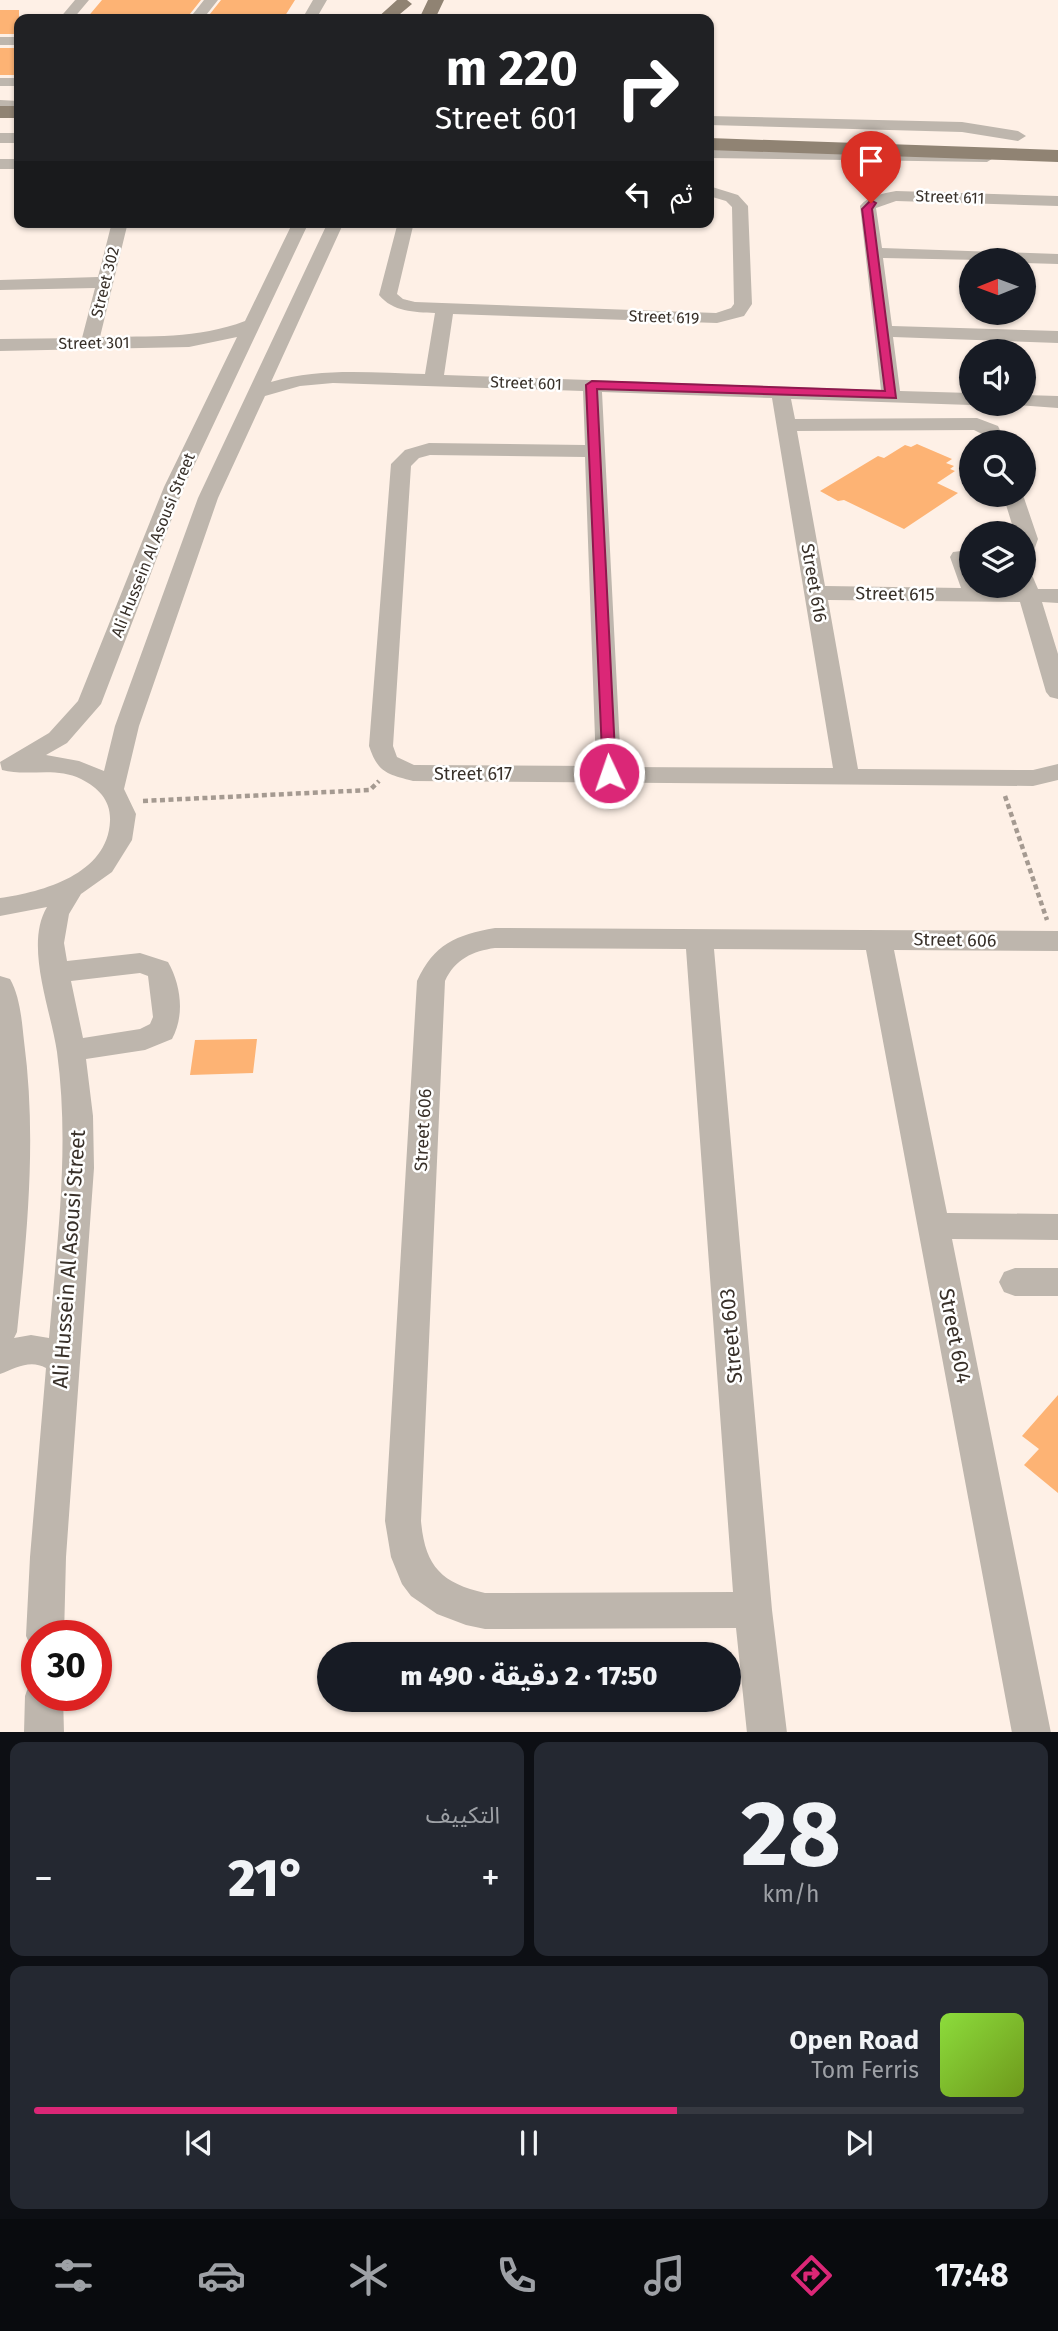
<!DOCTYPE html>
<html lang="ar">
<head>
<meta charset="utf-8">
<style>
	:root { --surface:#171b24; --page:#242831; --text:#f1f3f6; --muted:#9ea1a6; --line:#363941; --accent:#db2777 }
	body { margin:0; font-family:"Fira Sans","Noto Sans Arabic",sans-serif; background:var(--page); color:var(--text); direction:rtl; height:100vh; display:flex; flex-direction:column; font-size:26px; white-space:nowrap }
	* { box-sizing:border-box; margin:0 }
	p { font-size:23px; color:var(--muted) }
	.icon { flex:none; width:38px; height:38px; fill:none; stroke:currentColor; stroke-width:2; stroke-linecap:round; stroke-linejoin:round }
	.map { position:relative; height:1732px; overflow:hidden; direction:ltr }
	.sheet { display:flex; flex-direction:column; gap:10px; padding:10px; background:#0d0f14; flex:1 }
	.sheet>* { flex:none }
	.hud { position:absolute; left:14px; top:14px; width:700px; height:214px; border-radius:14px; box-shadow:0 2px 5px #0004; direction:rtl; background:#202124; color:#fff; overflow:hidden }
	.needle { width:46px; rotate:269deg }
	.buttons { position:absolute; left:959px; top:248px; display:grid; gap:14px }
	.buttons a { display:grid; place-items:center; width:77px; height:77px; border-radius:50%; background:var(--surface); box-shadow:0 2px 5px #0004; font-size:35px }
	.speed { position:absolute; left:21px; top:1620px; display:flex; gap:14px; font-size:35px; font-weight:700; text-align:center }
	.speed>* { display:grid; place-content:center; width:91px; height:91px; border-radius:50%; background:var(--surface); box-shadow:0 2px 5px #0004; line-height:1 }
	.speed .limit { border:10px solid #d22; background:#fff; color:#111 }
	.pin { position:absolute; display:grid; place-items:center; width:60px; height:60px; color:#fff; margin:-72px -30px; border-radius:50% 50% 50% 0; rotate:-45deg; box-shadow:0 0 7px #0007 }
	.pin .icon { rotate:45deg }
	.me { position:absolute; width:77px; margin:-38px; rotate:357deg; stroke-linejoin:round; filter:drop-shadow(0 0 5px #0008) }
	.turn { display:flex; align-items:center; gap:24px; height:147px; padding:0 21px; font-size:32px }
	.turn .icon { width:91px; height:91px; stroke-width:2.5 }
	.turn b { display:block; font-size:49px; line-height:60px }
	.then { display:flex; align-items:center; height:66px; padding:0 21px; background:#0003; gap:14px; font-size:26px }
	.big { font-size:52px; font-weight:800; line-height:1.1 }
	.sheet .widget { flex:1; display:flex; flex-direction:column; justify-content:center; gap:10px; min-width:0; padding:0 24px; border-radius:14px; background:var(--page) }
	.sheet .dial { align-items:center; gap:0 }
	.dial b { font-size:91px; line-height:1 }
	.song { display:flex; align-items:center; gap:21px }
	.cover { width:84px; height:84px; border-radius:10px; background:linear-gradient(135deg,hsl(90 70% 55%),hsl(80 70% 35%)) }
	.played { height:7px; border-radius:4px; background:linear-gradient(90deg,var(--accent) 65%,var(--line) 65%) }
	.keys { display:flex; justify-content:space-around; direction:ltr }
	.heat { display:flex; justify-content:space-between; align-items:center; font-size:38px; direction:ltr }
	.sheet .tiles { flex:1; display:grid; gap:10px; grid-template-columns:1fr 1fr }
	.widget:last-child { grid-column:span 2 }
	.trip { position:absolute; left:317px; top:1642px; width:424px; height:70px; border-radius:35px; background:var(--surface); box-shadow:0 2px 5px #0004; font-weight:800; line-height:70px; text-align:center; direction:rtl }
	.tab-bar { display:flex; height:112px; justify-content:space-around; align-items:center; background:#090b0e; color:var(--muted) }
	.tab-bar .icon { width:49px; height:49px }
	.tab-bar .current { color:var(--accent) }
	.tab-bar b { font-size:32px; color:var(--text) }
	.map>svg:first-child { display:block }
	.building { fill:#fdb374 }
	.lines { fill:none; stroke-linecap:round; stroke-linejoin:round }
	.path { stroke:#a59a91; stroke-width:4.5; stroke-dasharray:5 3.5; stroke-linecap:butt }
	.minor { fill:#beb6ad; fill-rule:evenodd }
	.major { fill:#908373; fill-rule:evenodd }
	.route { fill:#db2777; stroke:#8e194d; stroke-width:2 }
	.labels { text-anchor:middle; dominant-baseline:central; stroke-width:5; stroke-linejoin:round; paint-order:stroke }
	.far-street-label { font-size:16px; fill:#383029; stroke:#fff }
	.street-label { font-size:18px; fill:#383029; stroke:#fff }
	.near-street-label { font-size:21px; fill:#383029; stroke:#fff }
</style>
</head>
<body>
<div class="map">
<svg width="1058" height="1733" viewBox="0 0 1058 1733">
	<rect width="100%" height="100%" fill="#fef0e6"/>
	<path class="building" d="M102,0H201L186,19H86Z
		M221,0H295L283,19H206Z
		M0,10H19V34H0Z
		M0,48H19V75H0Z
		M917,444L952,459L946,463L954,466L950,469L955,471L937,483L958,493L904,529L844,500L838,501L820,491L878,456L884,458L905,445L911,447Z
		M257,1039L253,1073L190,1075L195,1040Z
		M1058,1395V1493L1024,1465L1039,1449L1022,1436Z"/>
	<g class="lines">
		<path class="path" d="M1005,796L1047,920
			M143,801L370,790L379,781"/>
		<path class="minor" d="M75,0H89L73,19H59Z
			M204,0H218L203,19H189Z
			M313,0H327L316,19H302Z
			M0,37H19V45H0Z
			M0,78H19V86H0Z
			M0,100L19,101V109L0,108Z
			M709,116L962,122L1018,131L1026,136L1018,141L962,132L709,125Z
			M0,133H19V143H0Z
			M709,148L987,152L995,157L987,162L709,158Z
			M0,159H19V169H0Z
			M709,186L738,195L748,206L752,304L744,316L717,323L453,314L444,375L881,390L860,206C869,195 882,194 896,191L1058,196V206L896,201L876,208L882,248L1058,254V264L1024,263V261L883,258L892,326L1058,331V343L893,337L900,391L971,393L973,404L971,405L791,399L795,419L977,418L998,426L1006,443H986L982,434L974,430L797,431L825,586L961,588L950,557L953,552L961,551L971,556V586L1016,589L1015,586H1024V573L1032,575L1038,589H1058V603L1042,602L1058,654V699L1050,697L1046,692L1020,602L828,600L858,769L1033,770L1058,764V780L1033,786L413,781C387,774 378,773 369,746L391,464L405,450L429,443L585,445L583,391L333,383L300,386L265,396L218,498L139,726L124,789L136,814L132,840L112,872L81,894L69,914L64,943L67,961L140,953L168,962C181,985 185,1015 172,1039L145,1050L86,1059L93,1116L94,1168L66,1557L64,1636H37V1651L32,1649L26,1636L30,1557L46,1368C30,1359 16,1368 0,1374V976L10,979C20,996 22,1022 24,1041C37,1139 27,1235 17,1332L14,1338L31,1335L49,1338C57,1242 70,1148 57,1052C51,1010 24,945 47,907L0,916V898C43,892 108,874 110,821C111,801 99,788 81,779C55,766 28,777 2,770L0,762L49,733L78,701L164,487L237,337L189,347L0,351V339L82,338L95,288L0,290V280L98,277L112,222H128L100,337C149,336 198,339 245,321L293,222H309L184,487L101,704L67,743L46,755L79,761L104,771L115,726L198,498L328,222H344L271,382C322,367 373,373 425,374L435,313C414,312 393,312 379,295L398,222H414L397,294L403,299L415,302L716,313L731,308L734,304L732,207L726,201L709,196ZM602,392L772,398L833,768L621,767ZM430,455L585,457L596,766L414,765L397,757L393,746L411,466L419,458ZM140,973L148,976L153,1017L150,1024L140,1029L83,1038L71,981Z
			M1024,395L1058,396V408L1017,405L1024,404Z
			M1003,495H1023L1038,539L1032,556L1024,557V534H1015Z
			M495,928L1058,931V951L894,950L947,1213L1058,1214V1240L952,1239L1051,1733H1012L866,950L714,949L772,1610L787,1733H747L736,1628L485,1629L466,1625L437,1614L411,1596L402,1584L391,1557L385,1521L417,981C434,944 456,935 495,928ZM495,948L686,949L733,1592L485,1593C441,1583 425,1566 421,1521L445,981C455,959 473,951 495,948Z
			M1015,1268H1058V1296H1015L1004,1292L999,1282L1004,1272Z
			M37,1680V1696H63L64,1733H24L25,1696L30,1682Z"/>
		<path class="major" d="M397,0H407L412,4L394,19H376Z
			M428,0H444L435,19H419Z
			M0,106H19V118H0Z
			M709,138L1058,150V162L709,150Z"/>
	</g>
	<path class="route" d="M871,200L876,203L872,209L896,398L597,389L616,773L614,776H603L586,385L592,381L885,391L862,209Z"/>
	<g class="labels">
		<g class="far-street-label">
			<text transform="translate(950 197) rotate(2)">Street 611</text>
			<text transform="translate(105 282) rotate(-76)">Street 302</text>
			<text transform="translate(664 317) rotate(2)">Street 619</text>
			<text transform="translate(94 343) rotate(-1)">Street 301</text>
			<text transform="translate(526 383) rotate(2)">Street 601</text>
			<text transform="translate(153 545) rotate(-68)">Ali Hussein Al Asousi Street</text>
		</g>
		<g class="street-label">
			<text transform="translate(814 583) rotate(80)">Street 616</text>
			<text transform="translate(895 594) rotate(1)">Street 615</text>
			<text x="473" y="774">Street 617</text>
			<text transform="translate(955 940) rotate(1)">Street 606</text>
			<text transform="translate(423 1130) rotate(-87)">Street 606</text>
		</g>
		<g class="near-street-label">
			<text transform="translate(69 1259) rotate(-86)">Ali Hussein Al Asousi Street</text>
			<text transform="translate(731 1336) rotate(-95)">Street 603</text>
			<text transform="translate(955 1336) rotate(79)">Street 604</text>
		</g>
	</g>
</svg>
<div class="buttons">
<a><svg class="needle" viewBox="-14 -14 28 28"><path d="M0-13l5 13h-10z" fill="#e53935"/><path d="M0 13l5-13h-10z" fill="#9ea1a6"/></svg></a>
<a><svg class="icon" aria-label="sound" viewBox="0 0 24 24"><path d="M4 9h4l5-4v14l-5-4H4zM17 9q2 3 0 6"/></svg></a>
<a><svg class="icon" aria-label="search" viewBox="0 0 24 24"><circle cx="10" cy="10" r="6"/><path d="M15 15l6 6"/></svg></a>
<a><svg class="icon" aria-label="layers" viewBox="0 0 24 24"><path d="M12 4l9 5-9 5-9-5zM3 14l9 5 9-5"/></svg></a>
</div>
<div class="speed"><div class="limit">30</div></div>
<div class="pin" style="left:871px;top:203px;background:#d93025"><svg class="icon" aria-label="arrive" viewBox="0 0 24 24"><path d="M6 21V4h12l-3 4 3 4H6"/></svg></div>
<svg class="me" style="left:609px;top:773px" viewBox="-20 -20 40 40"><circle r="17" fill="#db2777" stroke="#fff" stroke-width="3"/><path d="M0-11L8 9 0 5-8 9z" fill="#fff"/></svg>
<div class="trip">17:50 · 2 دقيقة · 490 m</div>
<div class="hud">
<div class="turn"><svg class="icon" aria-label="right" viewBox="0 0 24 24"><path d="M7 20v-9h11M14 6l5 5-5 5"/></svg><div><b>220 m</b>Street 601</div></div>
<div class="then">ثم<svg class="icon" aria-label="left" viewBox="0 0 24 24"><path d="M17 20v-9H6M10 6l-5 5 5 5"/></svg></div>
</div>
</div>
<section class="sheet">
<div class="tiles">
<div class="widget dial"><b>28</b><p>km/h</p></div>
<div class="widget"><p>التكييف</p>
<div class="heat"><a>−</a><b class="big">21°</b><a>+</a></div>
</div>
<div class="widget">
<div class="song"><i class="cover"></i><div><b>Open Road</b><p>Tom Ferris</p></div></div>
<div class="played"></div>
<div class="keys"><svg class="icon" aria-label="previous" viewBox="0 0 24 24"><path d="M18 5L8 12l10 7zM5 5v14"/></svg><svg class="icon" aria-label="pause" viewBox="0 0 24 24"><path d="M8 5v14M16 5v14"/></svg><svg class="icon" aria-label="next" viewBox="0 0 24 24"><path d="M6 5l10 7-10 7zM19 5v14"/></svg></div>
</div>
</div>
</section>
<nav class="tab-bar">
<b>17:48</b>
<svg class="icon current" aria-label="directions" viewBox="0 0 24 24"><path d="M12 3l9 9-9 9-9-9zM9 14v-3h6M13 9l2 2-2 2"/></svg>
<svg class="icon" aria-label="music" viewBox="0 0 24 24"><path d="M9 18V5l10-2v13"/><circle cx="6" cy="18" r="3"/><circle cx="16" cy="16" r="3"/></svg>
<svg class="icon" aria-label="phone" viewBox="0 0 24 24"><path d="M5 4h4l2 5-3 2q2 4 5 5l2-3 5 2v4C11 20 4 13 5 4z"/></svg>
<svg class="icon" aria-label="climate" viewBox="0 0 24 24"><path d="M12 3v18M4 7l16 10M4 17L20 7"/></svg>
<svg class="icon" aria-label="car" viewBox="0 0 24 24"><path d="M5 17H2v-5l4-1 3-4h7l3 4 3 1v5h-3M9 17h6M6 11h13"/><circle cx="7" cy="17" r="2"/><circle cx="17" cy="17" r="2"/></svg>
<svg class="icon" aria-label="filters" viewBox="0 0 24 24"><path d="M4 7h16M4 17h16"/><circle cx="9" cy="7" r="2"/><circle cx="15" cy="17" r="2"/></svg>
</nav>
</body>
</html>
